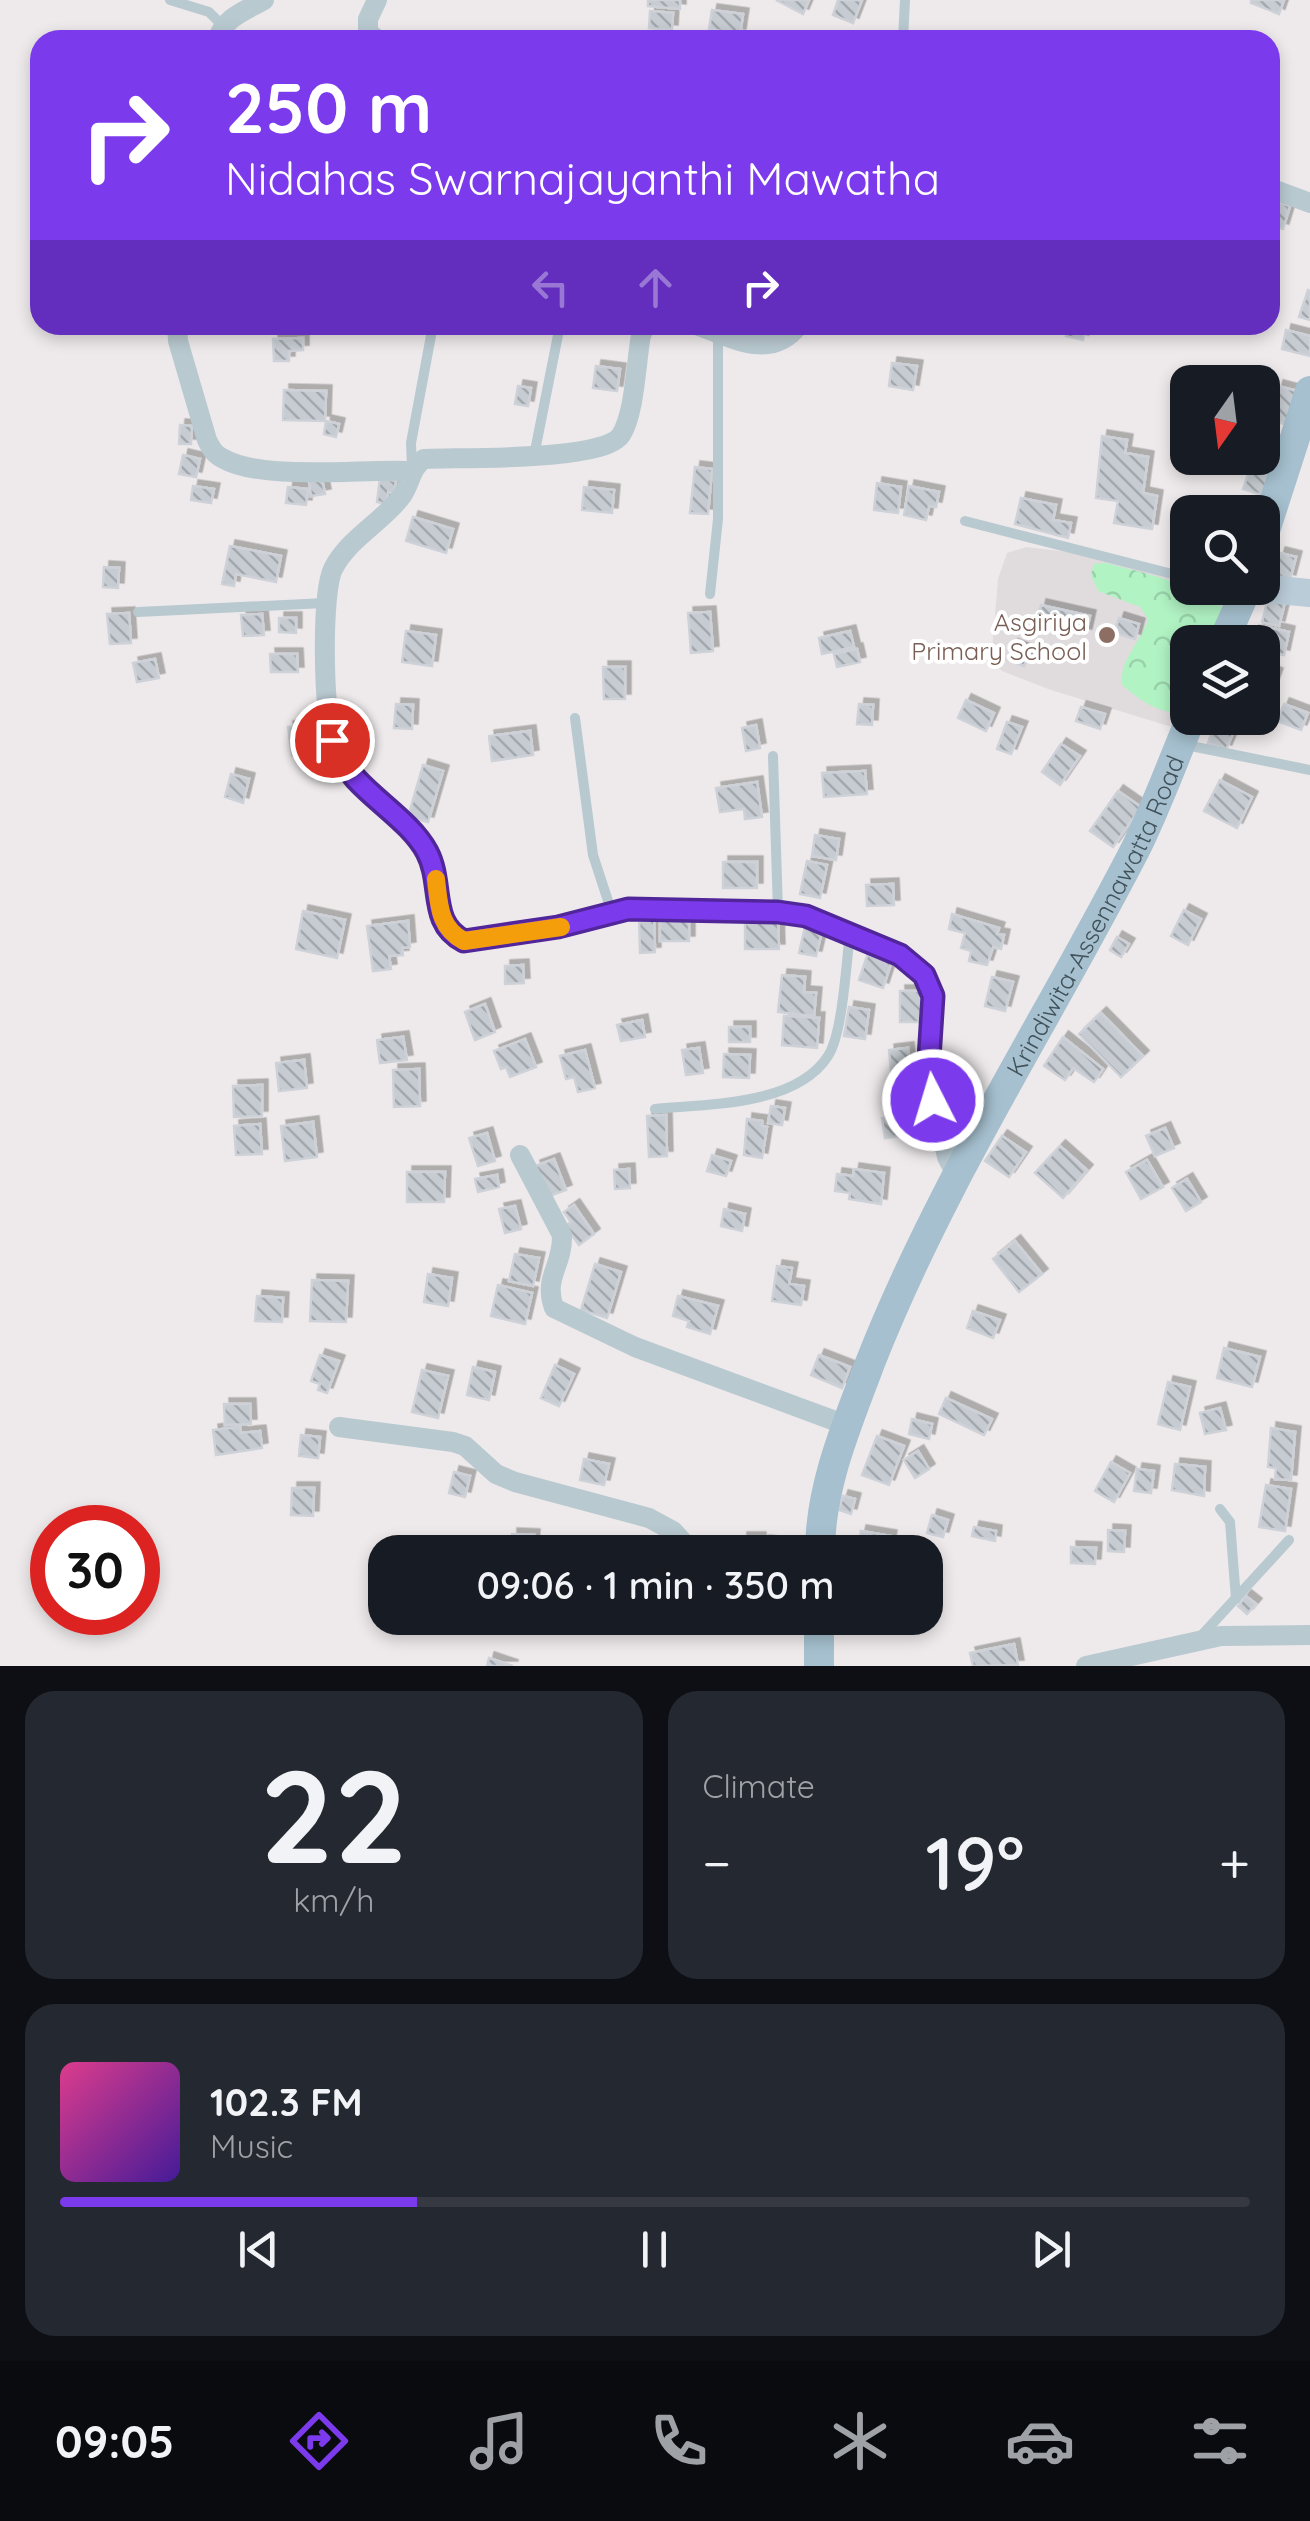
<!DOCTYPE html>
<html lang="en">
<head>
<meta charset="utf-8">
<style>
	:root { --surface:#171b24; --page:#242831; --text:#f1f3f6; --muted:#9ea1a6; --line:#363941; --accent:#7c3aed }
	body { margin:0; font-family:Quicksand,sans-serif; background:var(--page); color:var(--text); height:100vh; display:flex; flex-direction:column; font-size:38px; white-space:nowrap }
	* { box-sizing:border-box; margin:0 }
	p { font-size:32px; color:var(--muted) }
	.icon { flex:none; width:55px; height:55px; fill:none; stroke:currentColor; stroke-width:2; stroke-linecap:round; stroke-linejoin:round }
	.map { position:relative; height:1666px; overflow:hidden }
	.panel { display:flex; flex-direction:column; gap:25px; padding:25px; background:#0d0f14; flex:1 }
	.panel>* { flex:none }
	.banner { position:absolute; left:30px; top:30px; width:1250px; height:305px; border-radius:30px; box-shadow:0 5px 15px #0003; background:#7c3aed; color:#fff; overflow:hidden }
	.needle { width:65px; rotate:194deg }
	.buttons { position:absolute; left:1170px; top:365px; display:grid; gap:20px }
	.buttons a { display:grid; place-items:center; width:110px; height:110px; border-radius:20px; background:var(--surface); box-shadow:0 5px 15px #0003; font-size:50px }
	.speed { position:absolute; left:30px; top:1505px; display:flex; gap:20px; font-size:50px; font-weight:700; text-align:center }
	.speed>* { display:grid; place-content:center; width:130px; height:130px; border-radius:50%; background:var(--surface); box-shadow:0 5px 15px #0003; line-height:1 }
	.speed .limit { border:15px solid #d22; background:#fff; color:#111 }
	.pin { position:absolute; display:grid; place-items:center; width:85px; height:85px; color:#fff; margin:-42px; border:5px solid #fff; border-radius:50%; box-shadow:0 2px 10px #0007 }
	.me { position:absolute; width:110px; margin:-55px; rotate:355deg; stroke-linejoin:round; filter:drop-shadow(0 0 8px #0008) }
	.turn { display:flex; align-items:center; gap:35px; height:210px; padding:0 30px; font-size:45px }
	.turn .icon { width:130px; height:130px; stroke-width:2.5 }
	.turn b { display:block; font-size:70px; line-height:85px }
	.lanes { display:flex; align-items:center; height:95px; padding:0 30px; background:#0003; justify-content:center; gap:50px; direction:ltr }
	.lanes .off { opacity:.35 }
	.big { font-size:75px; font-weight:600; line-height:1.1 }
	.panel .widget { flex:1; display:flex; flex-direction:column; justify-content:center; gap:15px; min-width:0; padding:0 35px; border-radius:30px; background:var(--page) }
	.panel .dial { align-items:center; gap:0 }
	.dial b { font-size:130px; line-height:1 }
	.song { display:flex; align-items:center; gap:30px }
	.cover { width:120px; height:120px; border-radius:15px; background:linear-gradient(135deg,hsl(330 70% 55%),hsl(260 70% 35%)) }
	.played { height:10px; border-radius:5px; background:linear-gradient(90deg,var(--accent) 30%,var(--line) 30%) }
	.keys { display:flex; justify-content:space-around; direction:ltr }
	.heat { display:flex; justify-content:space-between; align-items:center; font-size:55px; direction:ltr }
	.panel .tiles { flex:1; display:grid; gap:25px; grid-template-columns:1fr 1fr }
	.widget:last-child { grid-column:span 2 }
	.trip { position:absolute; left:368px; top:1535px; width:575px; height:100px; border-radius:30px; background:var(--surface); box-shadow:0 5px 15px #0003; font-weight:600; line-height:100px; text-align:center }
	.dock { display:flex; height:160px; justify-content:space-around; align-items:center; background:#090b0e; color:var(--muted) }
	.dock .icon { width:70px; height:70px }
	.dock .selected { color:var(--accent) }
	.dock b { font-size:45px; color:var(--text) }
	.map>svg:first-child { display:block }
	.education { fill:#e0dbdd }
	.park { fill:url(#park-crowns) }
	.building { fill:url(#building-back-hatch); stroke:#ced2d8; stroke-width:2.5; filter:url(#shadow) }
	.lines { fill:none; stroke-linecap:round; stroke-linejoin:round }
	.lane { stroke:#b9c9d0; stroke-width:10 }
	.street { stroke:#b9c9d0; stroke-width:20 }
	.secondary { stroke:#baccd8; stroke-width:28 }
	.primary { stroke:#a6c0cf; stroke-width:30 }
	.route-casing { stroke:#51269a; stroke-width:25 }
	.route { stroke:#7c3aed; stroke-width:18 }
	.slow { stroke:#f59e0b; stroke-width:18 }
	.education-dot { fill:#8d6e63; stroke:#fff; stroke-width:4 }
	.labels { text-anchor:middle; dominant-baseline:central; stroke-width:8; stroke-linejoin:round; paint-order:stroke }
	.education-label { font-size:25px; fill:#785e54; stroke:#fff; text-anchor:end }
	.street-label { font-size:25px; fill:#41525a; stroke:#fff }
</style>
</head>
<body>
<div class="map">
<svg width="1310" height="1666" viewBox="0 0 1310 1666">
	<defs>
		<pattern id="park-crowns" width="20" height="18" patternUnits="userSpaceOnUse" patternTransform="scale(2.5)"><rect width="20" height="18" fill="#b1f3c3"/><path d="M2 6a3 3 0 1 1 6 0M12 15a3 3 0 1 1 6 0" fill="none" stroke="#99d2aa"/></pattern>
		<pattern id="building-back-hatch" width="6" height="6" patternUnits="userSpaceOnUse" patternTransform="scale(2.5)"><rect width="6" height="6" fill="#c6ccd1"/><path d="M-1 5l2 2M0 0l6 6M5-1l2 2" fill="none" stroke="#a2a8ad"/></pattern>
		<filter id="shadow"><feDropShadow dx="5.5" dy="-5.5" stdDeviation="0" flood-color="#0004"/></filter>
	</defs>
	<rect width="100%" height="100%" fill="#eeeaeb"/>
	<path class="education" d="M1026,547L1069,552L1187,583L1188,588H1203L1229,597L1232,614L1188,642L1175,728L1051,690L1002,671L991,662L998,579L1007,553Z"/>
	<path class="park" d="M1105,563C1145,573 1187,582 1221,606L1224,618L1217,642H1188L1187,705L1182,713C1157,713 1140,700 1122,685C1119,659 1141,643 1148,619L1140,607L1098,591L1091,575L1094,564Z"/>
	<path class="building" d="M648,0H680V9L648,6Z
		M776,0H809L803,14Z
		M838,0H862L853,23L833,15Z
		M1251,0H1284L1279,14L1251,3Z
		M712,10L743,14L740,34L709,29Z
		M650,11L673,13L672,30L649,28Z
		M1275,201L1290,206L1283,229L1270,225Z
		M1308,290L1310,291V320L1299,317Z
		M513,325H553V331Z
		M1069,325H1086L1083,340L1066,336Z
		M1286,330L1310,336V356L1282,349Z
		M303,338V350L289,351V361H274L273,339Z
		M892,363L917,366L913,390L889,386Z
		M596,366L620,369L617,391L593,388Z
		M1212,374L1214,382H1191L1190,378Z
		M518,386L531,388L528,406L515,404Z
		M1278,386L1301,392L1292,426L1269,420Z
		M284,390L326,391L325,421L283,420Z
		M326,421L339,424L336,437L324,434Z
		M180,425L192,426L191,444H179Z
		M1102,436L1127,440L1125,453L1148,457L1143,493L1157,496L1152,529L1114,523L1118,501L1096,498Z
		M183,455L200,459L196,477L179,474Z
		M1253,459L1274,466L1264,496L1243,489Z
		M695,467L712,469L708,514L690,513Z
		M380,478L396,481L394,493L388,492L387,504L377,502Z
		M322,479L325,494L311,496L309,481Z
		M877,483L901,487L898,513L874,510Z
		M193,486L214,489L211,503L191,500Z
		M909,486L939,492L936,507L929,506L926,520L904,515Z
		M288,487L308,489L306,505L286,503Z
		M584,487L614,490L612,513L582,510Z
		M1021,498L1056,505L1053,520L1071,523L1068,538L1015,524Z
		M413,517L453,529L446,553L406,541Z
		M230,546L281,556L276,582L236,574L234,586L222,584Z
		M1280,553L1296,557L1290,580L1274,575Z
		M104,567L119,568L118,588L103,587Z
		M1268,598L1285,602L1279,626L1262,622Z
		M1041,605L1090,616L1086,634L1037,622Z
		M710,612L713,651L691,653L688,613Z
		M129,613L131,643L110,644L107,614Z
		M262,614L264,635L243,636L241,615Z
		M279,618H296V633L279,632Z
		M1119,618L1139,624L1135,639L1114,633Z
		M1259,625L1289,632L1284,655L1262,651V642H1255Z
		M406,631L436,635L432,666L402,662Z
		M850,631L854,647L822,654L819,638Z
		M1013,645L1030,652L1024,666L1007,659Z
		M857,649L860,662L837,667L834,654Z
		M270,654H297L298,672H271Z
		M155,659L159,678L137,682L133,663Z
		M603,667H625V699H604Z
		M1262,668L1277,674L1267,701L1262,700Z
		M966,700L994,713L986,731L958,718Z
		M396,704L413,705L412,729L394,728Z
		M859,704L873,705L872,725L857,724Z
		M1284,704L1308,713L1301,730L1277,721Z
		M1081,707L1105,714L1100,729L1076,721Z
		M1217,718L1236,726L1226,750L1208,743Z
		M1230,718H1262L1258,728Z
		M1007,722L1022,727L1011,754L997,749Z
		M756,725L760,748L746,751L742,728Z
		M304,726L308,753L292,755L288,727Z
		M530,731L533,755L492,761L489,736Z
		M1061,744L1080,756L1060,785L1042,772Z
		M423,765L443,771L428,822L408,817Z
		M865,771L867,794L824,797L822,773Z
		M231,774L249,779L243,803L225,797Z
		M1220,780L1252,797L1237,828L1204,811Z
		M757,782L762,817L745,819L744,809L720,812L716,788Z
		M1118,791L1141,807L1113,847L1090,831Z
		M815,835L839,839L836,860L812,856Z
		M807,861L827,865L820,898L800,894Z
		M723,862H757V888H723Z
		M893,884L894,905L867,906L866,885Z
		M1184,910L1201,919L1188,945L1171,936Z
		M303,911L345,920L337,958L296,949Z
		M639,914H654L655,952L640,953Z
		M952,914L999,928L997,934L1004,935L1001,949L993,947L987,965L969,961L971,951L961,948L965,933L949,929Z
		M778,918L779,949H745V919Z
		M660,920H689V941H660Z
		M408,921L410,947L402,948L403,955L389,956L391,969L373,971L367,926Z
		M805,927L822,931L816,956L799,953Z
		M1117,937L1129,944L1121,957L1110,950Z
		M869,950L893,957L883,988L859,980Z
		M523,965L524,983L505,984V966Z
		M782,975L805,977L804,992L816,993L814,1016L778,1012Z
		M992,977L1013,982L1005,1011L985,1006Z
		M900,991H922L921,1022H900Z
		M485,1004L495,1032L475,1040L465,1012Z
		M849,1007L869,1010L865,1039L844,1036Z
		M1101,1013L1143,1056L1121,1077L1079,1034Z
		M784,1016L819,1018L817,1048L782,1045Z
		M642,1020L645,1037L621,1041L617,1025Z
		M729,1027H750V1042H729Z
		M403,1037L407,1060L380,1063L377,1040Z
		M1063,1037L1103,1069L1094,1082L1073,1068L1065,1080L1044,1066Z
		M525,1039L536,1067L510,1077L506,1067L501,1069L494,1051Z
		M699,1048L703,1073L686,1075L682,1050Z
		M908,1048L911,1080L892,1082L889,1050Z
		M585,1050L595,1088L578,1092L574,1077L566,1079L560,1056Z
		M724,1054L750,1055L749,1078L723,1077Z
		M304,1060L307,1088L279,1091L276,1063Z
		M419,1069L420,1106L394,1107L393,1070Z
		M262,1085V1116L234,1117L233,1086Z
		M917,1098L920,1114H926L928,1132L885,1138L882,1118L893,1117L891,1102Z
		M771,1106L785,1108L782,1125L768,1123Z
		M666,1115L667,1156L649,1157L647,1116Z
		M747,1119L762,1121V1126L767,1127L762,1158L744,1155Z
		M313,1122L317,1157L285,1161L281,1126Z
		M260,1124L262,1154L236,1155L234,1126Z
		M1165,1128L1174,1148L1155,1156L1146,1136Z
		M487,1133L495,1161L478,1166L469,1138Z
		M1002,1136L1026,1152L1009,1177L985,1161Z
		M1060,1146L1087,1170L1063,1198L1035,1173Z
		M712,1155L731,1161L726,1176L707,1171Z
		M554,1159L566,1190L547,1197L535,1166Z
		M1147,1160L1163,1187L1141,1199L1126,1172Z
		M629,1169L630,1188L615,1189L614,1170Z
		M854,1169L884,1173L881,1204L849,1199L850,1193L835,1191L837,1174L853,1176Z
		M407,1172H445L444,1202H407Z
		M497,1175L499,1187L478,1192L475,1179Z
		M1187,1179L1201,1202L1186,1211L1172,1188Z
		M574,1205L594,1234L579,1245L565,1226L571,1222L564,1212Z
		M515,1206L521,1229L505,1233L499,1209Z
		M724,1209L745,1214L742,1231L721,1226Z
		M1015,1241L1042,1274L1019,1292L993,1259Z
		M515,1254L539,1258L533,1286L509,1281Z
		M595,1264L621,1272L607,1318L581,1310Z
		M777,1266L792,1268L789,1284L804,1286L801,1305L772,1301Z
		M428,1274L452,1278L448,1306L424,1302Z
		M312,1280L348,1281L346,1322L310,1321Z
		M498,1285L532,1293L525,1324L491,1316Z
		M257,1296L283,1298L282,1322L255,1321Z
		M678,1296L718,1306L710,1334L687,1327L689,1321L673,1316Z
		M973,1311L1000,1320L993,1338L967,1328Z
		M1224,1348L1260,1357L1252,1387L1217,1378Z
		M320,1355L339,1361L327,1393L318,1390L320,1384L311,1381Z
		M819,1355L850,1367L842,1388L811,1375Z
		M555,1365L574,1374L559,1406L541,1398Z
		M473,1367L495,1372L489,1400L467,1395Z
		M422,1370L448,1376L438,1418L412,1412Z
		M1168,1382L1190,1387L1180,1430L1158,1424Z
		M946,1398L992,1419L984,1435L939,1414Z
		M224,1404H250L251,1424L225,1425Z
		M1220,1408L1226,1430L1205,1434L1200,1413Z
		M912,1419L932,1424L929,1439L909,1434Z
		M240,1427L241,1433L260,1431L262,1448L216,1455L213,1430Z
		M1271,1428L1295,1432L1291,1480L1275,1479L1276,1468L1268,1467Z
		M301,1435L320,1437L318,1458L299,1456Z
		M877,1436L904,1446L889,1485L862,1475Z
		M918,1451L929,1469L915,1478L904,1460Z
		M584,1459L609,1464L604,1485L580,1480Z
		M1111,1462L1130,1473L1114,1502L1095,1491Z
		M1175,1464L1205,1467L1204,1496L1172,1490Z
		M1137,1469L1154,1471L1151,1493L1134,1491Z
		M454,1472L470,1476L465,1497L449,1493Z
		M1266,1485L1291,1489L1285,1531L1259,1527Z
		M292,1488H314L313,1516L291,1515Z
		M843,1496L855,1499L851,1514L839,1510Z
		M932,1515L948,1520L943,1537L927,1533Z
		M974,1527L996,1531L995,1541L972,1536Z
		M1108,1530L1125,1531L1124,1552L1108,1551Z
		M861,1531L891,1536L888,1552H857Z
		M512,1534L534,1535L533,1551L512,1552Z
		M742,1538H760L761,1552H742Z
		M764,1541L779,1543L778,1552H763Z
		M1071,1547L1096,1548L1095,1564L1071,1563Z
		M925,1582L936,1585L933,1599L925,1597Z
		M1246,1596L1256,1604L1247,1614L1238,1606Z
		M1014,1644L1018,1665L973,1666L970,1653Z
		M489,1658L513,1666H487Z"/>
	<g class="lines">
		<path class="lane" d="M170,0L209,12L222,25
			M903,40L905,0
			M534,456L560,325
			M412,467L411,443L433,325
			M965,521L1188,578
			M1225,588L1243,592
			M710,594L718,519V334
			M138,612L325,603
			M575,718L593,855L612,913
			M1186,745L1310,770
			M773,756L778,911
			M655,1109C707,1104 796,1106 828,1056C843,1033 846,963 850,934
			M1220,1509L1230,1522L1236,1599
			M1202,1635L1289,1540"/>
		<path class="street" d="M377,0L368,19V32L378,40
			M217,40C225,17 243,12 264,0
			M1270,188L1310,203
			M177,325L178,341L207,440C211,448 214,454 222,458C263,482 363,468 412,471
			M646,325L641,335C636,362 635,413 621,435C603,462 460,457 424,459C410,468 411,484 401,497C381,523 348,539 333,569C321,594 323,719 334,744C355,787 397,809 424,847C447,878 426,921 464,941L558,927L628,909L665,908L779,912L806,916L901,955L924,975L933,996L928,1074L947,1157L956,1174
			M696,325C731,337 771,362 799,325
			M520,1155L562,1235C563,1266 543,1277 554,1308L635,1347L846,1425
			M339,1427L453,1442L465,1446L496,1474L515,1482L649,1518L673,1531L692,1552
			M1086,1666L1221,1636L1310,1635"/>
		<path class="secondary" d="M1259,588L1310,593"/>
		<g class="primary">
			<path d="M1262,540L1310,391"/>
			<path d="M1223,642L1247,588"/>
			<path id="s1" d="M820,1552C820,1486 847,1425 870,1363C942,1180 1046,1023 1135,850C1156,808 1173,761 1191,718"/>
			<path d="M819,1666V1618"/>
		</g>
	</g>
	<g class="lines">
		<g class="route-casing">
			<path id="route" d="M332,740C339,752 346,768 356,779C378,803 412,824 427,852C444,884 428,923 464,941L558,927L628,909L778,912L806,916L900,955L924,975L933,996L928,1074L933,1100"/>
		</g>
		<use href="#route" class="route"/>
		<path class="slow" d="M436,879C439,905 439,928 464,941L561,927"/>
	</g>
	<circle class="education-dot" cx="1107" cy="635" r="10"/>
	<g class="labels">
		<g class="education-label">
			<text x="1087" y="621">Asgiriya<tspan x="1087" dy="29">Primary School</tspan></text>
		</g>
		<g class="street-label">
			<text stroke="none"><textPath href="#s1" startOffset="698">Krindiwita-Assennawatta Road</textPath></text>
		</g>
	</g>
</svg>
<div class="buttons">
<a><svg class="needle" viewBox="-14 -14 28 28"><path d="M0-13l5 13h-10z" fill="#e53935"/><path d="M0 13l5-13h-10z" fill="#9ea1a6"/></svg></a>
<a><svg class="icon" aria-label="search" viewBox="0 0 24 24"><circle cx="10" cy="10" r="6"/><path d="M15 15l6 6"/></svg></a>
<a><svg class="icon" aria-label="layers" viewBox="0 0 24 24"><path d="M12 4l9 5-9 5-9-5zM3 14l9 5 9-5"/></svg></a>
</div>
<div class="speed"><div class="limit">30</div></div>
<div class="pin" style="left:332px;top:740px;background:#d93025"><svg class="icon" aria-label="arrive" viewBox="0 0 24 24"><path d="M6 21V4h12l-3 4 3 4H6"/></svg></div>
<svg class="me" style="left:933px;top:1100px" viewBox="-20 -20 40 40"><circle r="17" fill="#7c3aed" stroke="#fff" stroke-width="3"/><path d="M0-11L8 9 0 5-8 9z" fill="#fff"/></svg>
<div class="trip">09:06 · 1 min · 350 m</div>
<div class="banner">
<div class="turn"><svg class="icon" aria-label="right" viewBox="0 0 24 24"><path d="M7 20v-9h11M14 6l5 5-5 5"/></svg><div><b>250 m</b>Nidahas Swarnajayanthi Mawatha</div></div>
<div class="lanes"><svg class="icon off" aria-label="left" viewBox="0 0 24 24"><path d="M17 20v-9H6M10 6l-5 5 5 5"/></svg><svg class="icon off" aria-label="ahead" viewBox="0 0 24 24"><path d="M12 20V5M6 11l6-6 6 6"/></svg><svg class="icon" aria-label="right" viewBox="0 0 24 24"><path d="M7 20v-9h11M14 6l5 5-5 5"/></svg></div>
</div>
</div>
<section class="panel">
<div class="tiles">
<div class="widget dial"><b>22</b><p>km/h</p></div>
<div class="widget"><p>Climate</p>
<div class="heat"><a>−</a><b class="big">19°</b><a>+</a></div>
</div>
<div class="widget">
<div class="song"><i class="cover"></i><div><b>102.3 FM</b><p>Music</p></div></div>
<div class="played"></div>
<div class="keys"><svg class="icon" aria-label="previous" viewBox="0 0 24 24"><path d="M18 5L8 12l10 7zM5 5v14"/></svg><svg class="icon" aria-label="pause" viewBox="0 0 24 24"><path d="M8 5v14M16 5v14"/></svg><svg class="icon" aria-label="next" viewBox="0 0 24 24"><path d="M6 5l10 7-10 7zM19 5v14"/></svg></div>
</div>
</div>
</section>
<nav class="dock">
<b>09:05</b>
<svg class="icon selected" aria-label="directions" viewBox="0 0 24 24"><path d="M12 3l9 9-9 9-9-9zM9 14v-3h6M13 9l2 2-2 2"/></svg>
<svg class="icon" aria-label="music" viewBox="0 0 24 24"><path d="M9 18V5l10-2v13"/><circle cx="6" cy="18" r="3"/><circle cx="16" cy="16" r="3"/></svg>
<svg class="icon" aria-label="phone" viewBox="0 0 24 24"><path d="M5 4h4l2 5-3 2q2 4 5 5l2-3 5 2v4C11 20 4 13 5 4z"/></svg>
<svg class="icon" aria-label="climate" viewBox="0 0 24 24"><path d="M12 3v18M4 7l16 10M4 17L20 7"/></svg>
<svg class="icon" aria-label="car" viewBox="0 0 24 24"><path d="M5 17H2v-5l4-1 3-4h7l3 4 3 1v5h-3M9 17h6M6 11h13"/><circle cx="7" cy="17" r="2"/><circle cx="17" cy="17" r="2"/></svg>
<svg class="icon" aria-label="filters" viewBox="0 0 24 24"><path d="M4 7h16M4 17h16"/><circle cx="9" cy="7" r="2"/><circle cx="15" cy="17" r="2"/></svg>
</nav>
</body>
</html>
